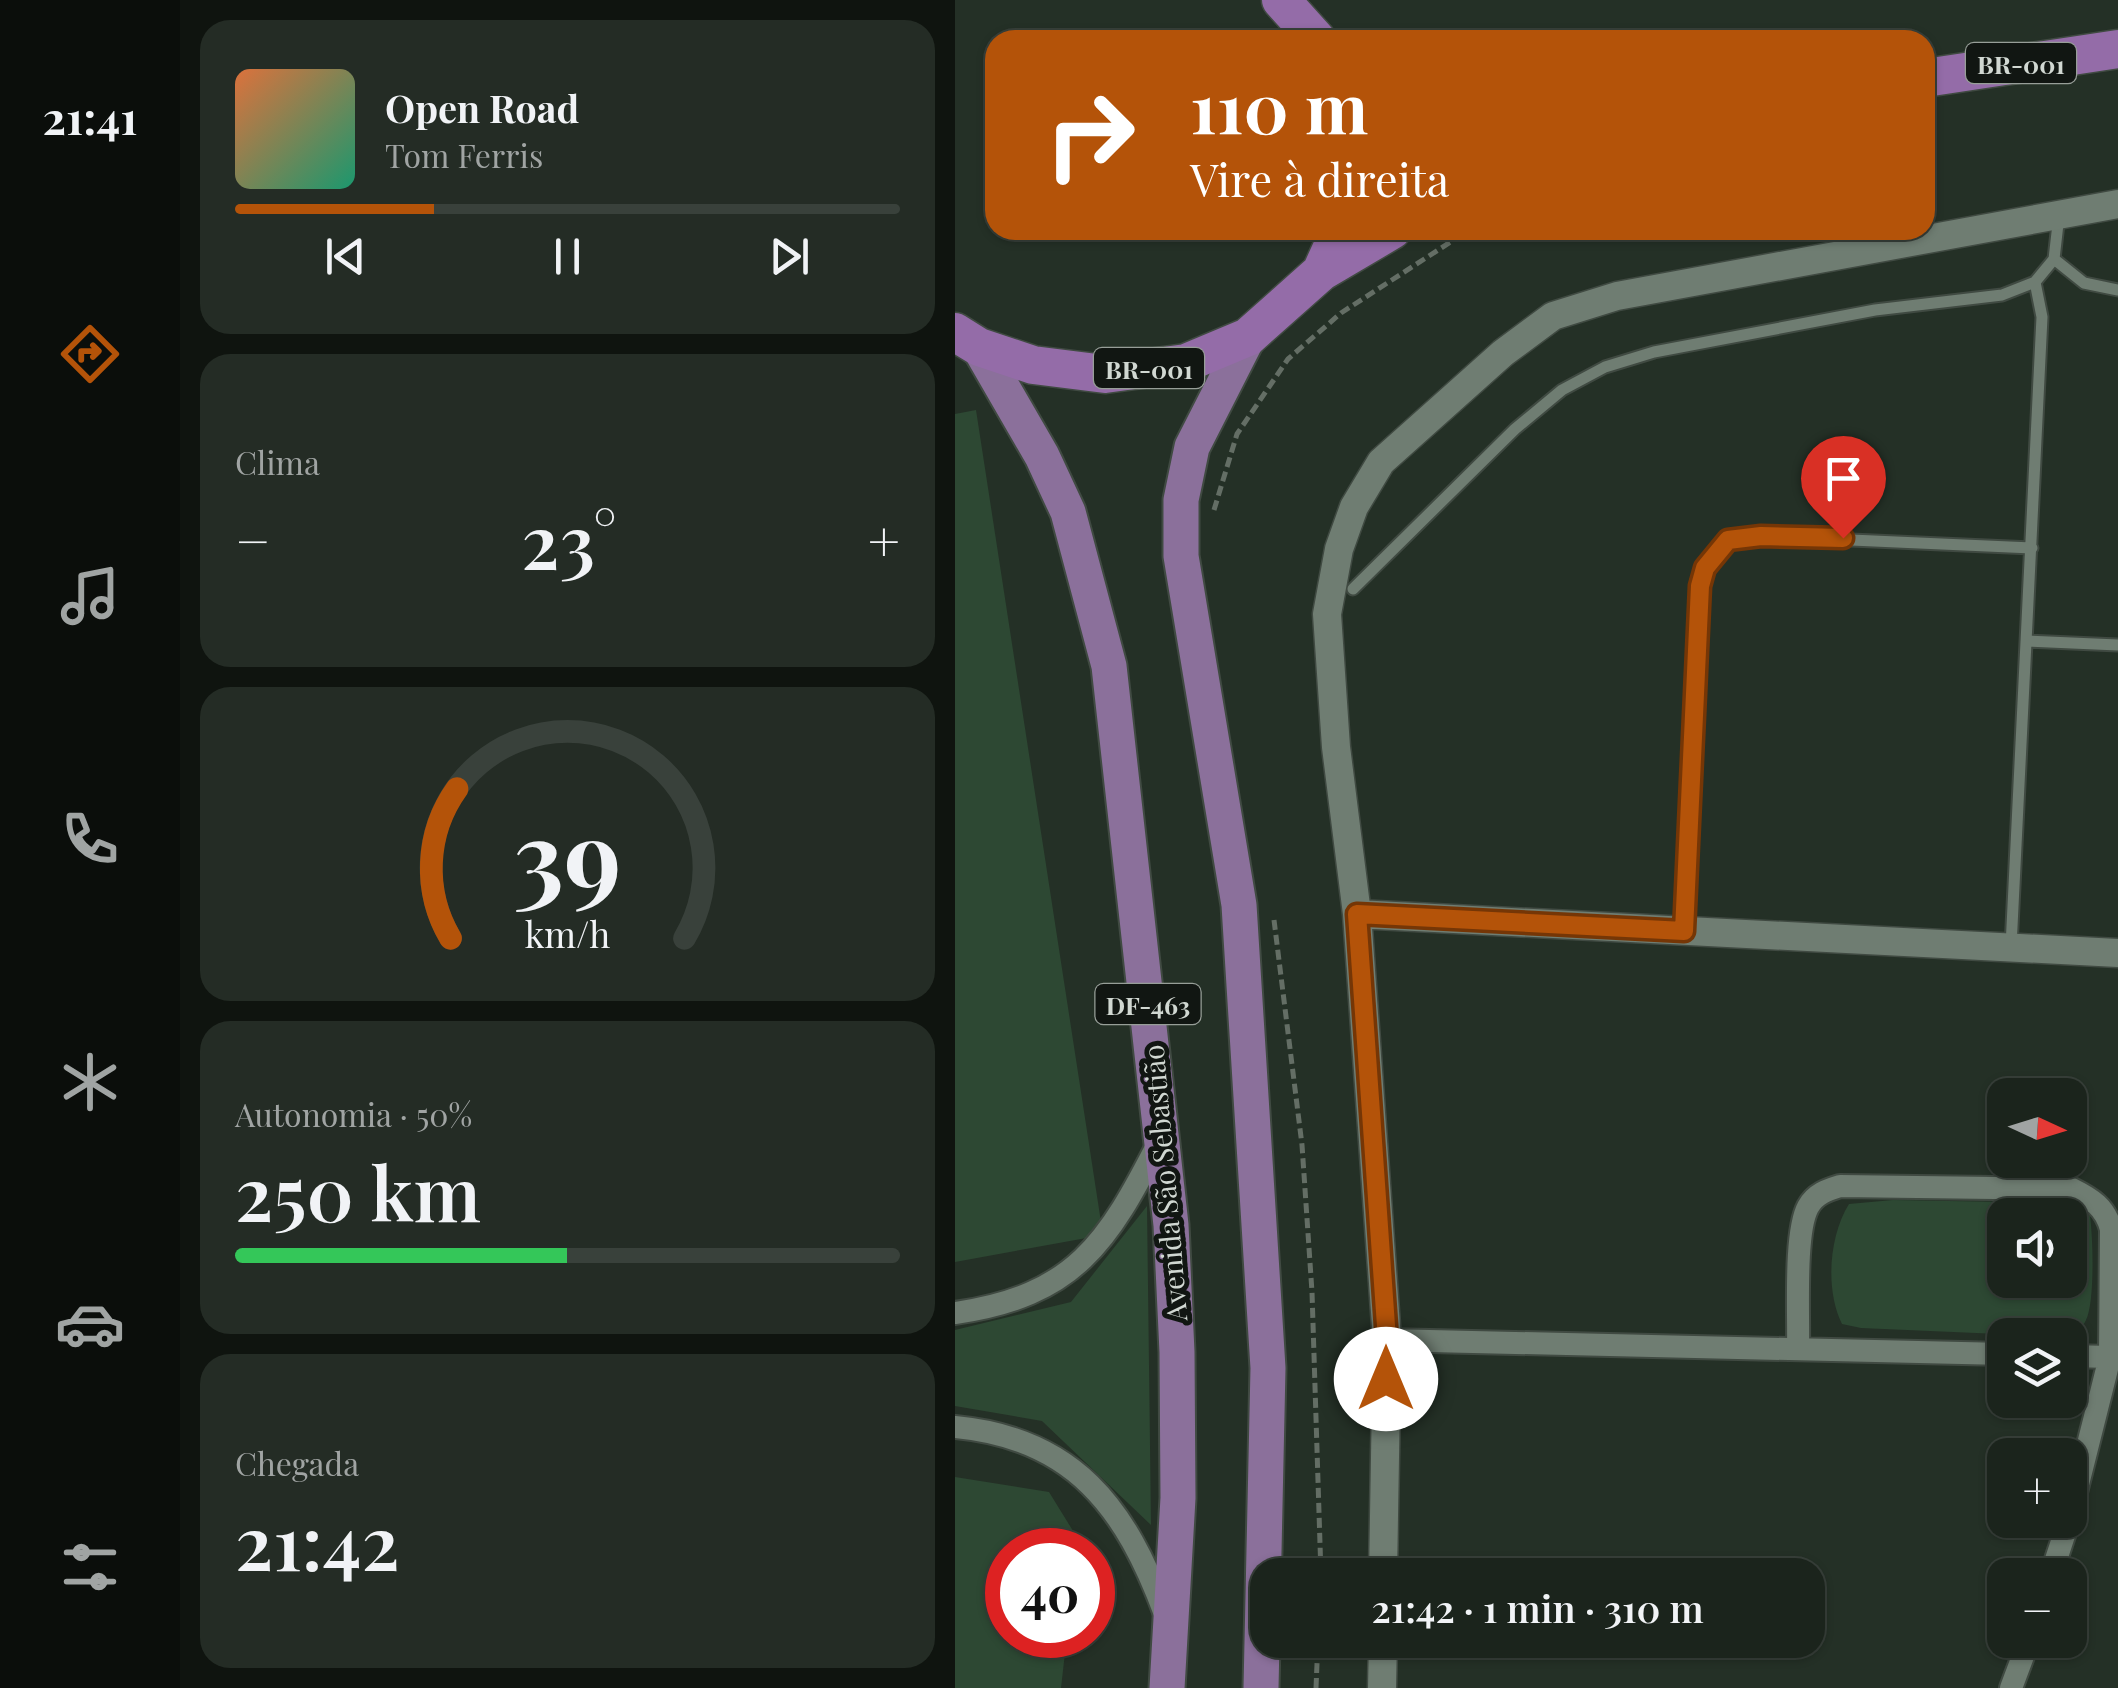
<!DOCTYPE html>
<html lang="pt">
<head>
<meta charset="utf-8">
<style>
	:root { --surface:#1b241c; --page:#242c25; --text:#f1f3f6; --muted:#a0a4a3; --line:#39413b; --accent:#b45309 }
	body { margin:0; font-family:"Playfair Display",serif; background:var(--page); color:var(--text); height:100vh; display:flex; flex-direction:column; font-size:38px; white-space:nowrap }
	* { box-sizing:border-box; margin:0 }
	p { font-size:32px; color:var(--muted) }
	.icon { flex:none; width:55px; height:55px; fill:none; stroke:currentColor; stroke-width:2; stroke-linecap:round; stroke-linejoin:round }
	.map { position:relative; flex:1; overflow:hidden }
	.details { display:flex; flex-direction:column; gap:20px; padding:20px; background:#0f140f; width:775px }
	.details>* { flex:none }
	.top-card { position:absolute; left:30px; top:30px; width:950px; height:210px; border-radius:30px; box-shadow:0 2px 8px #0004,0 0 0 2px var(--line); background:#b45309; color:#fff; overflow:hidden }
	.needle { width:65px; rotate:94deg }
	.fabs { position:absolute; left:1032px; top:1078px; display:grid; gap:20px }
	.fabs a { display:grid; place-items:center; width:100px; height:100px; border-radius:20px; background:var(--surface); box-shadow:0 2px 8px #0004,0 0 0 2px var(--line); font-size:50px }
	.speed { position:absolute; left:30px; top:1528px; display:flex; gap:20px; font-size:50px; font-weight:700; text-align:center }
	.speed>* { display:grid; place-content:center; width:130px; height:130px; border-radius:50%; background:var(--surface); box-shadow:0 2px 8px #0004,0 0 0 2px var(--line); line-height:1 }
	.speed .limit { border:15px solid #d22; background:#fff; color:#111 }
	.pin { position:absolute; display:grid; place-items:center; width:85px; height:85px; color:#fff; margin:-102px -42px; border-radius:50% 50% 50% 0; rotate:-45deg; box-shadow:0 0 10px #0007 }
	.pin .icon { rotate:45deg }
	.me { position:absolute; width:110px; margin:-55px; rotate:0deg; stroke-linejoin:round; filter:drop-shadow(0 0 8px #0008) }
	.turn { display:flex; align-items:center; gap:35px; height:210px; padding:0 40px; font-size:45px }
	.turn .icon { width:130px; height:130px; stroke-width:2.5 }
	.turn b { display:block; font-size:70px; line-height:85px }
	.big { font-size:75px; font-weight:600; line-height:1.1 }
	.details .card { flex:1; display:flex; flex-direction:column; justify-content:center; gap:15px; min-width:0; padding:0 35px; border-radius:30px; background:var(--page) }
	.details .dial { align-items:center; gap:0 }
	.dial svg { height:260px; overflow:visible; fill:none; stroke:var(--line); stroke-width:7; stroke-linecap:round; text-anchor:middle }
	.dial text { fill:var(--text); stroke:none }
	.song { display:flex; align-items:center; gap:30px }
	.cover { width:120px; height:120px; border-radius:15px; background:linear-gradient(135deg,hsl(20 70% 55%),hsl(160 70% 35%)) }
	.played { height:10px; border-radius:5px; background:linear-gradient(90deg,var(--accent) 30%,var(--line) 30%) }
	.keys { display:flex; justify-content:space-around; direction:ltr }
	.heat { display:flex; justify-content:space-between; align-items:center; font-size:55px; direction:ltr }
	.charge { height:15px; border-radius:8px; background:linear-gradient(90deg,#34c759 50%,var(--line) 0) }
	.trip { position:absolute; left:295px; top:1558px; width:575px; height:100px; border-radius:30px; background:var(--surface); box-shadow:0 2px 8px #0004,0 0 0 2px var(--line); font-weight:600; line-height:100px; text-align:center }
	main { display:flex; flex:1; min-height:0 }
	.tab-bar { display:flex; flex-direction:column; width:180px; justify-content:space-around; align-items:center; background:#0b0e0b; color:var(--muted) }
	.tab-bar .icon { width:70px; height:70px }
	.tab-bar .current { color:var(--accent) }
	.tab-bar b { font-size:45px; color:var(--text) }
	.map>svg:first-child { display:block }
	.green { fill:#2d4833; fill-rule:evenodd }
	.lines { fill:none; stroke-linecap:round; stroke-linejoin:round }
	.service-casing { stroke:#404a42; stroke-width:15 }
	.minor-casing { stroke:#404a42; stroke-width:26 }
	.tertiary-casing { stroke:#404a42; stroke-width:31 }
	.primary-casing { stroke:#404a42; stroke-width:39 }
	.trunk-casing { stroke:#404a42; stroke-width:41 }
	.path { stroke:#646e65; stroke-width:5; stroke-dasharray:10 5; stroke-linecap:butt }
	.service { stroke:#6f7d72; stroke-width:11 }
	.minor { stroke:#6f7d72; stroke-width:22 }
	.tertiary { stroke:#6f7d72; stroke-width:28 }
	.primary { stroke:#8b709b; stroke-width:35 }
	.trunk { stroke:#946ca8; stroke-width:38 }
	.route-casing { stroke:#753606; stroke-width:25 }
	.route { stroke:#b45309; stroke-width:18 }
	.labels { text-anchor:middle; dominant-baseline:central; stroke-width:10; stroke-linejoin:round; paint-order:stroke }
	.shield { fill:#111612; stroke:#979e98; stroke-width:2.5 }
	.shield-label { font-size:25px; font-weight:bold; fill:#d1d8d2 }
	.street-label { font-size:28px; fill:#d1d8d2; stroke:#111612 }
</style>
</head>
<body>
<main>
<nav class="tab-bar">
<b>21:41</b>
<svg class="icon current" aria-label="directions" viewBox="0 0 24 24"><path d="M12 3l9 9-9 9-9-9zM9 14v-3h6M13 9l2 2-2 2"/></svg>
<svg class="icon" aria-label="music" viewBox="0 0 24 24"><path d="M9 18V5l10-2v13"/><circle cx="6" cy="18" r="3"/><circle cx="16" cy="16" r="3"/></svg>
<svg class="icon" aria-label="phone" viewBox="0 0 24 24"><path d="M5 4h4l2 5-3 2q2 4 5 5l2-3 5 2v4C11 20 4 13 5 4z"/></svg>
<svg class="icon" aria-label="climate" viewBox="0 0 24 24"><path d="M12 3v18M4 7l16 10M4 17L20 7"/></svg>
<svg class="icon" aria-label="car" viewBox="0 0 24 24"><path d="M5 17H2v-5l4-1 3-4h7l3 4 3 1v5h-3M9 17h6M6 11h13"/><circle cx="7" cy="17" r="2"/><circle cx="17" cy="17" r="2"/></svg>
<svg class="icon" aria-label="filters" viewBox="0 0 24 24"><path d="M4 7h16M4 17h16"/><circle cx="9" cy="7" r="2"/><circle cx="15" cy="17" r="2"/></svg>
</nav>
<section class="details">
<div class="card">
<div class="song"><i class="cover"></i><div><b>Open Road</b><p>Tom Ferris</p></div></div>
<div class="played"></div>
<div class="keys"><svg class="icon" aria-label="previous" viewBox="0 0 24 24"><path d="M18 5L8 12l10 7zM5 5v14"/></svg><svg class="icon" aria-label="pause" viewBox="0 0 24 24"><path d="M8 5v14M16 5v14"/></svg><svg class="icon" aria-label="next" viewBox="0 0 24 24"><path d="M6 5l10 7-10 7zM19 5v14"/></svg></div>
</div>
<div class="card"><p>Clima</p>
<div class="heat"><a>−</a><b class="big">23°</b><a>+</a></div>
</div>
<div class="card dial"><svg viewBox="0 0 100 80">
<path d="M14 69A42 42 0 1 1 86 69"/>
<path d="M14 69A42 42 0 0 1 16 23" stroke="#b45309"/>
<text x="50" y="56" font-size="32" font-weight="700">39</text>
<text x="50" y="72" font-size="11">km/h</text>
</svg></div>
<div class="card"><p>Autonomia · 50%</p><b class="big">250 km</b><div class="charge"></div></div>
<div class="card"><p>Chegada</p><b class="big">21:42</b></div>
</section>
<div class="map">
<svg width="1163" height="1688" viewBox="0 0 1163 1688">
	<rect width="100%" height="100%" fill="#243026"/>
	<path class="green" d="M21,410L148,1235L0,1262V414Z
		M938,1200L1112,1203L1135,1216C1138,1237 1140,1302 1131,1320C1128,1327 1122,1331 1115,1337L906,1328L887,1324C870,1290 874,1236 894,1204ZM1050,1215H1115V1280H1050Z
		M192,1206L196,1525L87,1421L0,1406V1330L116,1302Z
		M0,1477L94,1492L123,1539L122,1550H52V1635H112L106,1688H0Z"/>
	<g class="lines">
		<g class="service-casing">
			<path id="service" d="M1099,259L1129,283L1163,290
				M398,589L560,429L607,390L650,367L699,352L920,310L1047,295L1080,282L1099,259L1104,215
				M1073,641L1163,645
				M729,931L745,586C756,545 766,540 807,536L1077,548
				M1056,947L1087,317L1080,282"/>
		</g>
		<g class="minor-casing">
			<path id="minor" d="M0,1313C120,1296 153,1242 204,1142
				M432,1340L1050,1354
				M843,1349C844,1316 839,1233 853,1207C860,1194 872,1190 885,1186L1117,1189C1137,1199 1150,1207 1156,1229L1155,1357L1115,1516
				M1115,1356L1155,1357
				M0,1427C119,1438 171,1508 210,1614
				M1096,1575L1114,1520
				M1056,1688L1074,1640"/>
		</g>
		<g class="tertiary-casing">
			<path id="tertiary" d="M402,914L1163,953
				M428,1575L432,1340L402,914L381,747L372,614L384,549L399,507L426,462L548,353L598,316L662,296L1163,204
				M427,1688L428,1640"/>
		</g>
		<g class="primary-casing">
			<path id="primary" d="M293,337L237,447L226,500V556L284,905L313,1368L306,1688
				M24,347L87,456L113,512L154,666L216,1225L222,1352L223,1498L212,1688"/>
		</g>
		<g class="trunk-casing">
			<path id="trunk" d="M326,0L362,40
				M970,78L1163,49
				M366,272L437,230
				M0,332L24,347L78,365L150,374L231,363L293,337L366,272L385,230"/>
		</g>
		<path class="path" d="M259,510L282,434L333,359L386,313L514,230
			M319,920L347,1145L357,1292L366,1575
			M361,1688L363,1640"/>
		<use href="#service" class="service"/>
		<use href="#minor" class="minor"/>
		<use href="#tertiary" class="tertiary"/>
		<use href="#primary" class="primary"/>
		<use href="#trunk" class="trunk"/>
	</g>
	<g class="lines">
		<g class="route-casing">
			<path id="route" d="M431,1379L432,1340L402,914L729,931L745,586L750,568L773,540L806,536L888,538"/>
		</g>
		<use href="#route" class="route"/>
	</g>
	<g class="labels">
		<g class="shield">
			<rect x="1011" y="43" width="110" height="40" rx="8"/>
			<rect x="139" y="348" width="110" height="40" rx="8"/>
			<rect x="140.5" y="984" width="105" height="40" rx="8"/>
		</g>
		<g class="shield-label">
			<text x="1066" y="63">BR-001</text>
			<text x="194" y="368">BR-001</text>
			<text x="193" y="1004">DF-463</text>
		</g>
		<g class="street-label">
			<text transform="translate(209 1183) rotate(-95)">Avenida São Sebastião</text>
		</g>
	</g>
</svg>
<div class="fabs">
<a><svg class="needle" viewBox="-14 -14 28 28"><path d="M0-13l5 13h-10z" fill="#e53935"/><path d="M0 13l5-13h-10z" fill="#a0a4a3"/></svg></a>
<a><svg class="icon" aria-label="sound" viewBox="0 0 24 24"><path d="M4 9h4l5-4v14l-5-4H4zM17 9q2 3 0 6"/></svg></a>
<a><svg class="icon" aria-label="layers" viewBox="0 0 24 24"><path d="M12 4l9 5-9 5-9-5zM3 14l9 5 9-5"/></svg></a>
<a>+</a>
<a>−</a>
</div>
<div class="speed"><div class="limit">40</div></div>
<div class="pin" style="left:888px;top:538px;background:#d93025"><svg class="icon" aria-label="arrive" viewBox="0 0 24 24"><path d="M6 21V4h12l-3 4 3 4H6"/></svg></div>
<svg class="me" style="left:431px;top:1379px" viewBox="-20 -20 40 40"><circle r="19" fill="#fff"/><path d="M0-13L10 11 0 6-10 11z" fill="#b45309"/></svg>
<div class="trip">21:42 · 1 min · 310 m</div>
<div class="top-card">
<div class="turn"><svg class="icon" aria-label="right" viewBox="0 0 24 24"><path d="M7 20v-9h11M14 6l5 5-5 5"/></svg><div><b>110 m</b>Vire à direita</div></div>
</div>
</div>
</main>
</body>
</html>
